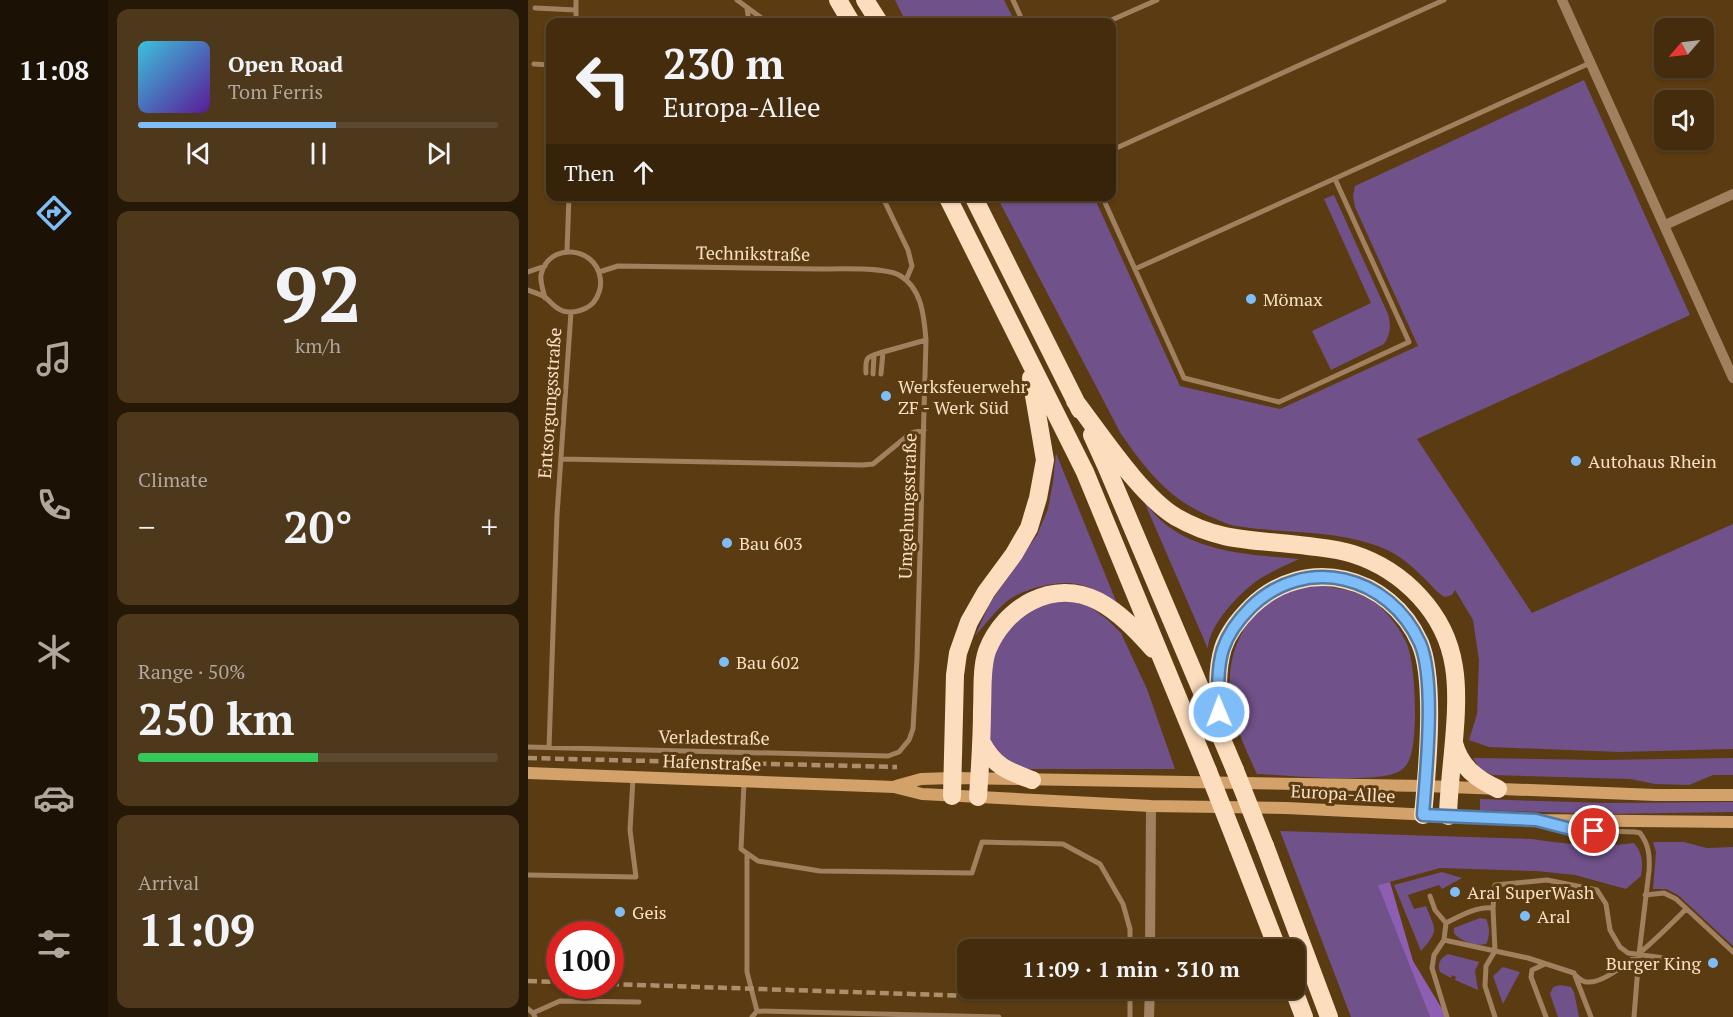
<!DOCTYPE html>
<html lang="en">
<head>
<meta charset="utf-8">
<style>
	:root { --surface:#442c0d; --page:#4e381b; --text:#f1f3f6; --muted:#afa79d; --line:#5c482e; --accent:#7fbdf9 }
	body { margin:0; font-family:"PT Serif",serif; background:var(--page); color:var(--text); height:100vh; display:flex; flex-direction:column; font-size:22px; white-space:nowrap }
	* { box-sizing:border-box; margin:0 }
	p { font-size:20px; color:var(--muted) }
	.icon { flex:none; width:33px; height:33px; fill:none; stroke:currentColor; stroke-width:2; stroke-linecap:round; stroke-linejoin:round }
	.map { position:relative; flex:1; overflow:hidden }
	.sheet { display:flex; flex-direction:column; gap:9px; padding:9px; background:#251807; width:420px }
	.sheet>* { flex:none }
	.hud { position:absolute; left:18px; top:18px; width:570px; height:183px; border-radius:12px; box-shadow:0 2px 4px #0004,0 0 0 2px var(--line); background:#442c0d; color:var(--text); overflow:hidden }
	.needle { width:39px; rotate:242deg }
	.buttons { position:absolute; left:1126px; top:18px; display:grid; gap:12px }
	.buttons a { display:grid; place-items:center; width:60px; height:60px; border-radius:12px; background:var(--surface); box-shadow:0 2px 4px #0004,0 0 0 2px var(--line); font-size:30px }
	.speed { position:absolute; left:18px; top:921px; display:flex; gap:12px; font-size:30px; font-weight:700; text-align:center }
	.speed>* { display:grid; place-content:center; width:78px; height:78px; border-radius:50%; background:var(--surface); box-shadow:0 2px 4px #0004,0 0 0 2px var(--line); line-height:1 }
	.speed .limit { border:9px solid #d22; background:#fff; color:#111 }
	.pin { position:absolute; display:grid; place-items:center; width:51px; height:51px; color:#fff; margin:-26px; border:3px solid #fff; border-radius:50%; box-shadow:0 2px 6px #0007 }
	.me { position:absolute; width:66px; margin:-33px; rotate:359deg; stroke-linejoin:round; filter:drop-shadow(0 0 4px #0008) }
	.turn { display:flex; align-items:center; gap:21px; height:126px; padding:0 18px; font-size:27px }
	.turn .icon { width:78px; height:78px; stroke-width:2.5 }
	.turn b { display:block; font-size:42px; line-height:51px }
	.then { display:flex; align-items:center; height:57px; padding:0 18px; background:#0003; gap:12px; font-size:22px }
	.big { font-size:45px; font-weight:700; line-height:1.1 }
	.sheet .widget { flex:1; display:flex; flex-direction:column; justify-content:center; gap:9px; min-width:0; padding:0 21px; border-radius:12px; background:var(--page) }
	.sheet .dial { align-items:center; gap:0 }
	.dial b { font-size:78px; line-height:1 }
	.song { display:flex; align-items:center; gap:18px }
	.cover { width:72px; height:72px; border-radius:9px; background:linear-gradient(135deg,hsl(190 70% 55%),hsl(270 70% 35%)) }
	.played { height:6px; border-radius:3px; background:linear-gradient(90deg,var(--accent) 55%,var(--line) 55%) }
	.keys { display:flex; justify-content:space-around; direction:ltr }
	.heat { display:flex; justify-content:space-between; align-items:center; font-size:33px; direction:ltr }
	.charge { height:9px; border-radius:4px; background:linear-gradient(90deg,#34c759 50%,var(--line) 0) }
	.trip { position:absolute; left:429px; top:939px; width:348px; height:60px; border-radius:12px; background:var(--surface); box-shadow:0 2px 4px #0004,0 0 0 2px var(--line); font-weight:700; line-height:60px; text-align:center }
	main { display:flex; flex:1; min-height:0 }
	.tabs { display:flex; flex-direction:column; width:108px; justify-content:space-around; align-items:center; background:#1b1205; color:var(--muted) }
	.tabs .icon { width:42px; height:42px }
	.tabs .active { color:var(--accent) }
	.tabs b { font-size:27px; color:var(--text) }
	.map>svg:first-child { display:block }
	.green { fill:#705189 }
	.forest { fill:#8e5db4 }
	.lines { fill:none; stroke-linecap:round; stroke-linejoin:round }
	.lane { stroke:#a0805e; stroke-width:5 }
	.street { stroke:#a0805e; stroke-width:10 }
	.secondary { stroke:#d3a16a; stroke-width:12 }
	.highway { stroke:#fcddbd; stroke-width:18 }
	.rail { stroke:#ab8f6d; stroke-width:4.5; stroke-dasharray:9 4.5; stroke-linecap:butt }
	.highway-bridge { stroke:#fcddbd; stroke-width:18 }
	.route-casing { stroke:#537ba2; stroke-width:15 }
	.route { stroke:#7fbdf9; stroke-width:10 }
	.poi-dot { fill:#7fbdf9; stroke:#5b3b11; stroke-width:2 }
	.labels { text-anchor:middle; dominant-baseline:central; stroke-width:6; stroke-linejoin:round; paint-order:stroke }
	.street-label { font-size:18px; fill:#f9e0c5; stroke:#5b3b11 }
	.poi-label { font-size:18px; fill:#f9e0c5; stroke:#5b3b11; text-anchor:start }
</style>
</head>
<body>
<main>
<nav class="tabs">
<b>11:08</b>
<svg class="icon active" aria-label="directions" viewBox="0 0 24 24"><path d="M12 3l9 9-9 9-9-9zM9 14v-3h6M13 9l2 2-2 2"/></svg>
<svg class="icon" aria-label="music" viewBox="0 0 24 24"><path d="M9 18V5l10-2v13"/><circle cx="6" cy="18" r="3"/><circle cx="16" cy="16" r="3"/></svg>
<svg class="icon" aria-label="phone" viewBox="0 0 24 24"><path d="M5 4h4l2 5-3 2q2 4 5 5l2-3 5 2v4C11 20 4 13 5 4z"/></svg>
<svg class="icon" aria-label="climate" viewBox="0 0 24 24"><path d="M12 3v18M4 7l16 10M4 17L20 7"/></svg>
<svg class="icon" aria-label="car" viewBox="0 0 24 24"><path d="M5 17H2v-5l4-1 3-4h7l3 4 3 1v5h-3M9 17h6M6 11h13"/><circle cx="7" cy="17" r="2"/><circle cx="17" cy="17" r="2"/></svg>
<svg class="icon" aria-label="filters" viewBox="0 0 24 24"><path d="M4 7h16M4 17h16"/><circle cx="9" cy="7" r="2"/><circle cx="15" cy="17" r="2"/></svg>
</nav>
<section class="sheet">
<div class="widget">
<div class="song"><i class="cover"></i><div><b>Open Road</b><p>Tom Ferris</p></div></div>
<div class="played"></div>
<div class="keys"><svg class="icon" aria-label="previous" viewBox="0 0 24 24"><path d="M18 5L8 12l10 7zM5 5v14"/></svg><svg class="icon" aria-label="pause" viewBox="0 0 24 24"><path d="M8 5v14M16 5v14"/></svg><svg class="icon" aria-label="next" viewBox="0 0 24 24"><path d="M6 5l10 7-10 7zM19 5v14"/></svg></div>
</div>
<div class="widget dial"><b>92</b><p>km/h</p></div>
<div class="widget"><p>Climate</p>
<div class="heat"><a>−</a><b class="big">20°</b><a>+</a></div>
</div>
<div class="widget"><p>Range · 50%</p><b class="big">250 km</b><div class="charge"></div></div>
<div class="widget"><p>Arrival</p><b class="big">11:09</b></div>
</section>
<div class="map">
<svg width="1205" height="1017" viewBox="0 0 1205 1017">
	<rect width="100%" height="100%" fill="#5b3b11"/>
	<path class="green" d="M367,0H476L487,22H378Z
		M1056,80L1162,315L889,439L1004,613L1205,524V749L1092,752L961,747L941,740L949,714L951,660L945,620L927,590L924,595L917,597C909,593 906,588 900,582C886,568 870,553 852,547C806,529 756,534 708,526C700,525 693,521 686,518C641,500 620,472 593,434L469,197H566L652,386L752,409L890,346L827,207L825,196L827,186Z
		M806,195L860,314C863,325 863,334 856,344L803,370L784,331L843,303L796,199Z
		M528,453L590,606C577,597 564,586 549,584C529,580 494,589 478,602C466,612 457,625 447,636L462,603L509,535L520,509L525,482Z
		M615,499C648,552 714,554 771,559C758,565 745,571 733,578C714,590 680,625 680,649Z
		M784,585C805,587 832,590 849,604C861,614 873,630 879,644C888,667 890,736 882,758C880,764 876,769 870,772C847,784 759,775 729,774C717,748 703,719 702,691C699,650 719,609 757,593C765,589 775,587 784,585Z
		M529,601L545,602L561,606L580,620L593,633L619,689L647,769H493L462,748V676L465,659L473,634L501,610Z
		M945,758L1072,760L1205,758V775H1185L1161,785L1127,784L1102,779L965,775L952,769Z
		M952,799L1079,803L1205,802V812L1077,814L952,810Z
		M752,831L1004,839C1038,844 1072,848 1106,843C1115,854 1115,863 1113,876L1098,889L1047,875L1008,871L912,868L851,885L902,1017H823Z
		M1125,842H1156L1179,848L1205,847V946L1150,895L1138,889H1125L1128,852Z
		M914,872L934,878L914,889L911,885L880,895L886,909L898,906C908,931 911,930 893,951L866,885Z
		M952,918L958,919C962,926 962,937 958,944C949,947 931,941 926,933V928Z
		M920,954L951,962L947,971L950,990L927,980L928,977L924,975L923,978L912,972C909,964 912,958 920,954Z
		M975,967L992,972L975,1004L965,976Z
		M1032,985L1043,987L1046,992L1051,1017H1030L1022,994L1025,987Z"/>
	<path class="forest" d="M862,882L885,961L919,1017H902L850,885Z"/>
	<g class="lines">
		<path class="lane" d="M209,0L239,22
			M485,0L495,22
			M7,8L48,10
			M219,8L221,22
			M48,22V0
			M579,22L629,0
			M6,64L22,65
			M584,150L916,0
			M354,196L380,250L384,266L378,280
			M574,196L656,378L751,402L881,342L807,179
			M39,251L41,196
			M607,269L1062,63
			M0,272L17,266
			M0,290C5,292 12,294 17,297C23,302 26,308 35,311C45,314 58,310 65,303C71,296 74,286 72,277C67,246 20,242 13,275C12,282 15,290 17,298
			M338,373C337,356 339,357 355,352
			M345,374L346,355
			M353,374L355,352L398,340
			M33,459L335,465L345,464L383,433L396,430
			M0,747L360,756L371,752L381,740L385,729L389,658L398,340C396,316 394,288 371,275C356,267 311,269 293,269C225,268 158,267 90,266L71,272
			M21,748L29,515L43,312
			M216,783L213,849L230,861L292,871L444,873L454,842L535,844L572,864L595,904L602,929V950
			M1022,824L1047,830L1107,832L1112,833C1121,845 1122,856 1121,871L1111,954L1106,1017
			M219,855V972L229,1011
			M0,875L108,877L102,830L105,778
			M1117,895L1136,893L1148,899L1205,952
			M902,896L907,910L918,923
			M916,940L1000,958L1046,973L1063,1017
			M1017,964L1004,970L1003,977L1018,1017
			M1047,975C1051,978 1054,982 1059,982C1084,985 1140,927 1158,909
			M602,988V1017
			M0,1009L5,1013L7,1017
			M5,1013L32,1001L111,1002
			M224,1017L229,1011L471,1017
			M919,1017L904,968L906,955L916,940L918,923C932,916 949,906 965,908
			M967,1017L957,986L958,966L967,951L965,908L967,885L1019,880L1069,890L1078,904L1082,930L1092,947L1100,953L1150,960"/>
		<path class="street" d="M1034,0L1205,378
			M1137,225L1205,194
			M622,950L623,806
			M621,1017L622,988"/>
		<path class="secondary" d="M0,773L366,787L394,794L623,806L758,808L1008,820L1205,822
			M368,786L393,779L424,778L897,786L1128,795H1205"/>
		<path class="highway" d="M310,0L323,22
			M337,0L351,22
			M419,196L557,472L680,771
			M445,196L552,410
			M547,401C574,436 612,495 648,517C695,544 730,539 780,546C795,548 810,549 825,554C875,570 918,613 926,667C933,710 921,771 920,816
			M564,435L579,468L707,770
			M692,721C690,697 688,671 695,648C700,633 712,618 723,607C777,554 862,575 892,643C908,680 899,773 895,815
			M454,743C467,767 480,771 504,780
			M926,743C932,767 949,779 970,789
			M424,796L427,675L430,653L441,622L458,592L486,554L501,528L510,498L517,460L503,378
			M450,797C452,768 454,739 454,710C455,691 453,669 459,651C476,607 525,578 570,601C591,612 609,631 625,649
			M737,846L801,1017
			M710,847L750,950
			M765,988L776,1017"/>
		<path class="rail" d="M0,758L369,767
			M0,981L32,982
			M82,984L473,997"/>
		<path class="highway-bridge" d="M707,770L737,846
			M680,771L710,847"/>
	</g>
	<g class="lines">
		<g class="route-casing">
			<path id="route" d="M691,712C690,691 689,668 695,649C700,634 712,618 723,607C778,554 861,575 892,643C908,680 898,773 895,815L1008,820L1047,830L1066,831"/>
		</g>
		<use href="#route" class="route"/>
	</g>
	<g class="poi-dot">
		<circle cx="723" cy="299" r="6"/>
		<circle cx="358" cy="396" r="6"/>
		<circle cx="1048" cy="461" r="6"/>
		<circle cx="199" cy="543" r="6"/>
		<circle cx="196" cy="662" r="6"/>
		<circle cx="927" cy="892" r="6"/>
		<circle cx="92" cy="912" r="6"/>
		<circle cx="997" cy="916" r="6"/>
		<circle cx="1185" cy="963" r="6"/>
	</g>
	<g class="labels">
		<g class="street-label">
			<text transform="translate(225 253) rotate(1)">Technikstraße</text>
			<text transform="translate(21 403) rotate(-86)">Entsorgungsstraße</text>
			<text transform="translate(379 506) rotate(-88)">Umgehungsstraße</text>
			<text transform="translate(186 737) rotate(1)">Verladestraße</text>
			<text transform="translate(184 762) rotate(2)">Hafenstraße</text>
			<text transform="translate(815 793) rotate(3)">Europa-Allee</text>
		</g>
		<g class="poi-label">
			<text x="735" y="299">Mömax</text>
			<text x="370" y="386">Werksfeuerwehr<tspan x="370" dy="21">ZF - Werk Süd</tspan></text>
			<text x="1060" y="461">Autohaus Rhein</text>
			<text x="211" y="543">Bau 603</text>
			<text x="208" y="662">Bau 602</text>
			<text x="939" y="892">Aral SuperWash</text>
			<text x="104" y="912">Geis</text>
			<text x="1009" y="916">Aral</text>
			<text x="1173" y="963" text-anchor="end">Burger King</text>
		</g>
	</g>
</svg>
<div class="buttons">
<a><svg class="needle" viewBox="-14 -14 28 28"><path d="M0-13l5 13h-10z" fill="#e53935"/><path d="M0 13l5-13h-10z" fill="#afa79d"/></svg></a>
<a><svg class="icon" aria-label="sound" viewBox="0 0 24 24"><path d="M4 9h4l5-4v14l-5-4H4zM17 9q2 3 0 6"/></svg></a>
</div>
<div class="speed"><div class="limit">100</div></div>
<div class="pin" style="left:1066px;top:831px;background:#d93025"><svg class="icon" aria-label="arrive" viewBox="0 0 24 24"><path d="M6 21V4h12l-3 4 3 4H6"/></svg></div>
<svg class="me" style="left:691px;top:712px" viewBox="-20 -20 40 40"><circle r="17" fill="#7fbdf9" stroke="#fff" stroke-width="3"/><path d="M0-11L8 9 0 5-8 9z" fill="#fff"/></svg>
<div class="trip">11:09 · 1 min · 310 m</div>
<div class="hud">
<div class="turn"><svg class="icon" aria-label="left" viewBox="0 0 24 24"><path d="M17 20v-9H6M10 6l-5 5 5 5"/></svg><div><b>230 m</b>Europa-Allee</div></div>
<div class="then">Then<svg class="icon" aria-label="ahead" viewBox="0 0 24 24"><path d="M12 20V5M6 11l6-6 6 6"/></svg></div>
</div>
</div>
</main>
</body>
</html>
